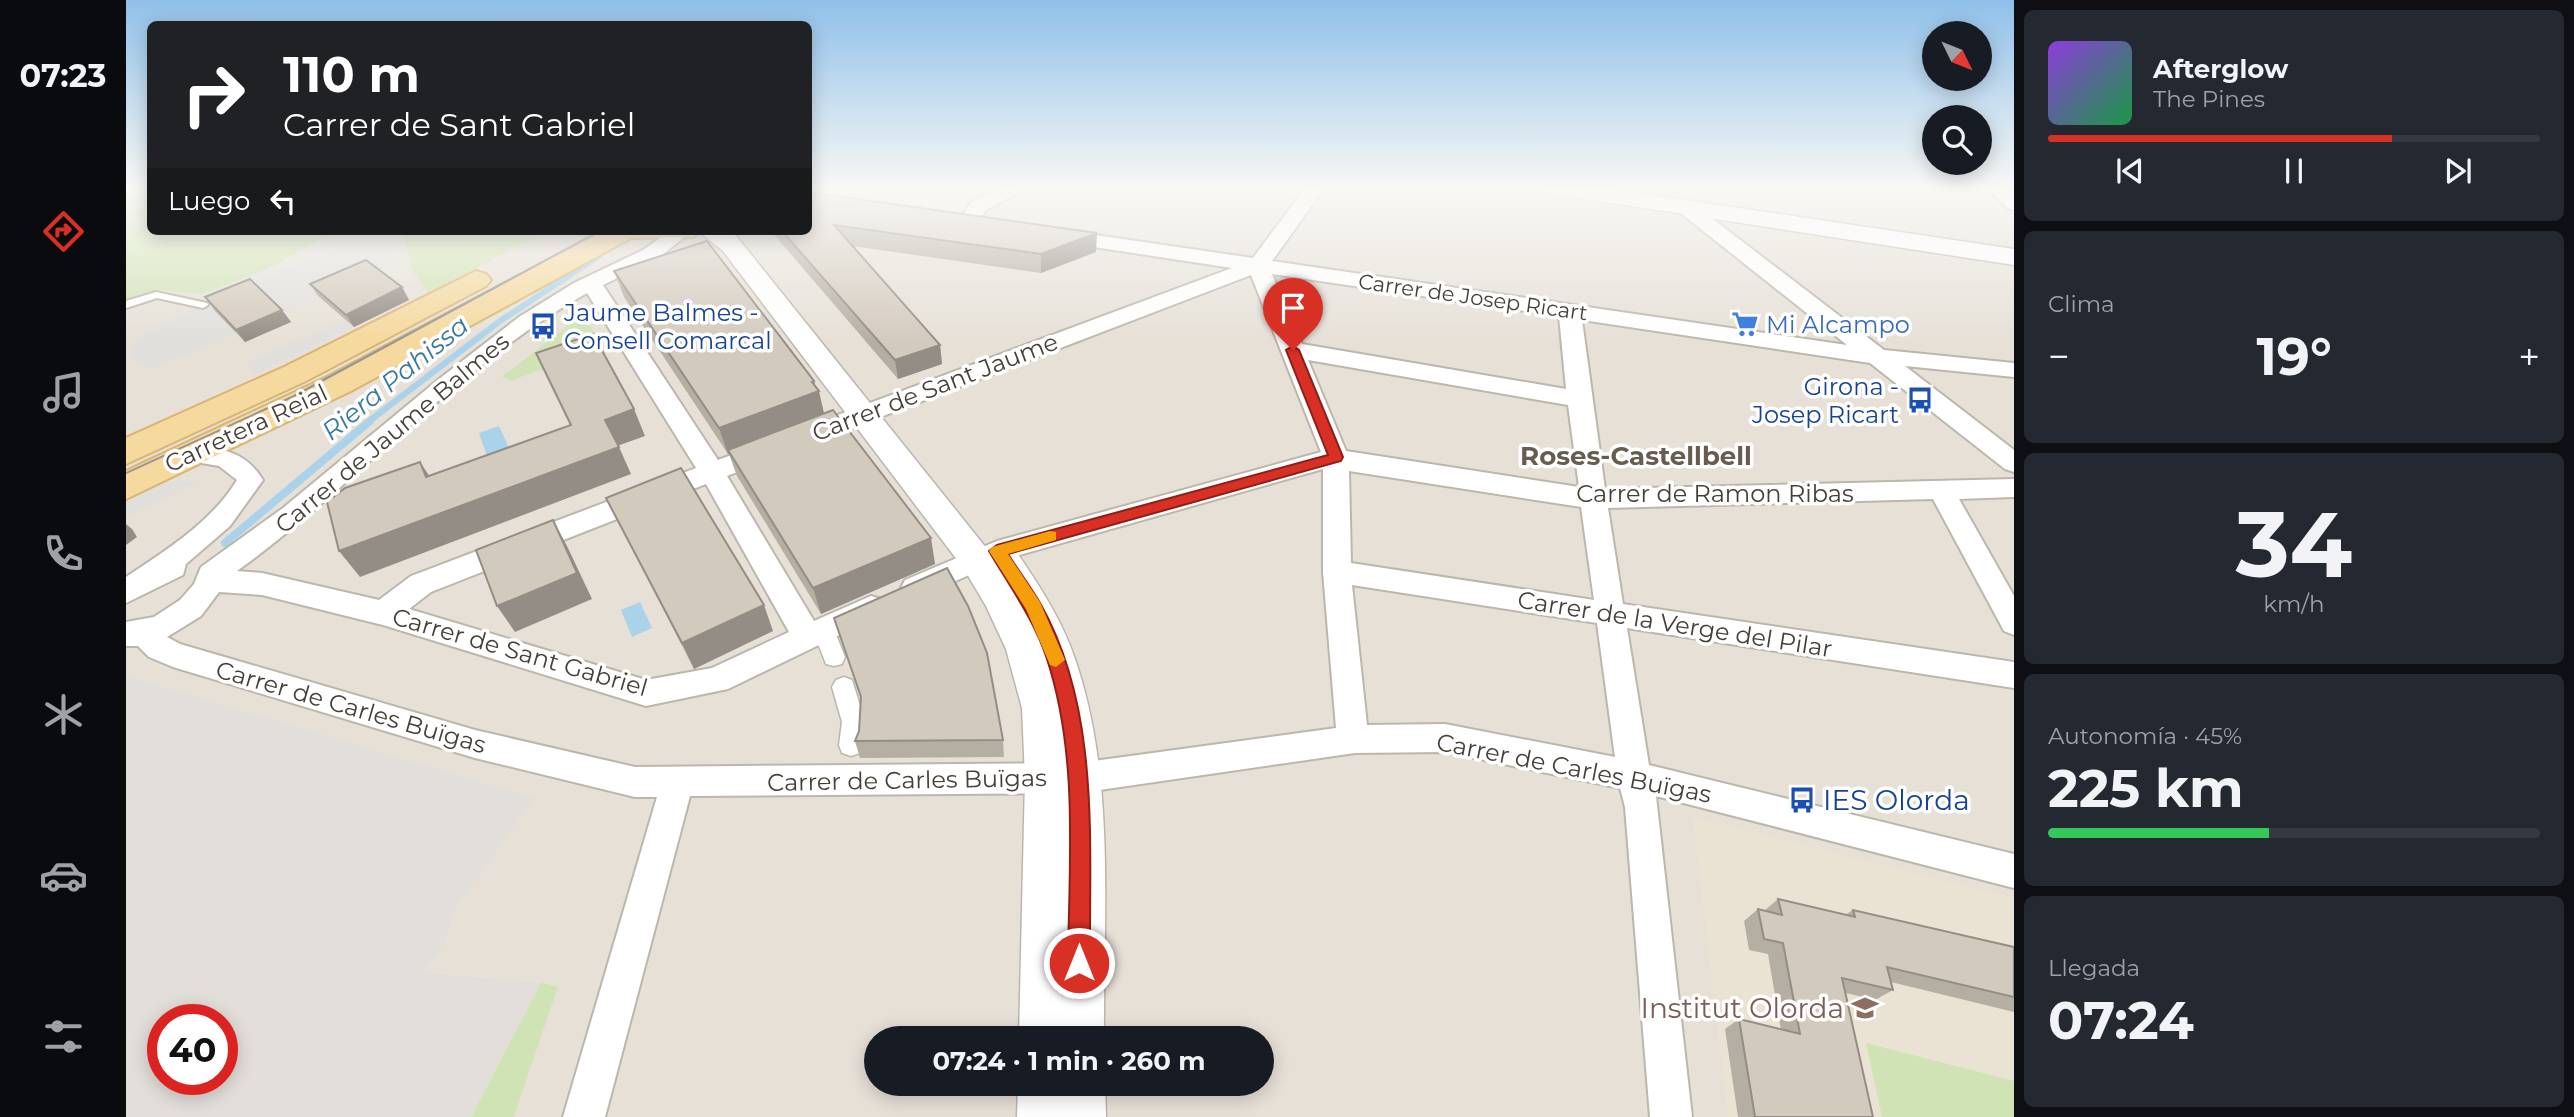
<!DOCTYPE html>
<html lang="es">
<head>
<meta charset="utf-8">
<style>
	:root { --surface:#171b24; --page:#242831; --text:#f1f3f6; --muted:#9ea1a6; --line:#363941; --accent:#d93025 }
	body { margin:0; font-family:Montserrat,sans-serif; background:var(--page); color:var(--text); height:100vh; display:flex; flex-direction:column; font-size:26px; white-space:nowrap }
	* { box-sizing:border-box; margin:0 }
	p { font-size:23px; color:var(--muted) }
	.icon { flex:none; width:38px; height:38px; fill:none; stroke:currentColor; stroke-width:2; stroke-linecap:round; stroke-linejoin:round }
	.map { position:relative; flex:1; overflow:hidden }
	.details { display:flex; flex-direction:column; gap:10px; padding:10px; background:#0d0f14; width:560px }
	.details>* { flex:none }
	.banner { position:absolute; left:21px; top:21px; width:665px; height:214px; border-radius:10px; box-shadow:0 4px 18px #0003; background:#202124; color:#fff; overflow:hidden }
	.needle { width:46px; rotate:133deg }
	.tools { position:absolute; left:1796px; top:21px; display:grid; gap:14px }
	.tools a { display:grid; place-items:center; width:70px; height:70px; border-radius:50%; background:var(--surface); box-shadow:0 4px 18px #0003; font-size:35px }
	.speed { position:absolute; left:21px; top:1004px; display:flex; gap:14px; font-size:35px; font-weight:700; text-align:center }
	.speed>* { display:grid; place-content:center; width:91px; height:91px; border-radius:50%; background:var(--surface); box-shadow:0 4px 18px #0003; line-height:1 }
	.speed .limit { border:10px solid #d22; background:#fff; color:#111 }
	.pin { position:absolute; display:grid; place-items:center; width:60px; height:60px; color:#fff; margin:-72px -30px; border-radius:50% 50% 50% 0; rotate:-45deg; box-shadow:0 0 7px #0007 }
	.pin .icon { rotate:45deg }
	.me { position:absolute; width:77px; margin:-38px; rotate:0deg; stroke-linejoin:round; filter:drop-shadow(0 0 5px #0008) }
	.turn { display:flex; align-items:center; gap:24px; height:147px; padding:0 21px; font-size:32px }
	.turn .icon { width:91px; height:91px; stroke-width:2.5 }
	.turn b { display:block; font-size:49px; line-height:60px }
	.then { display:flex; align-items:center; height:66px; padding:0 21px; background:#0003; gap:14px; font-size:26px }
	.big { font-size:52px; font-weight:700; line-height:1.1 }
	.details .card { flex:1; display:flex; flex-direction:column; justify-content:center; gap:10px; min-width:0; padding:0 24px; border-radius:10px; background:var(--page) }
	.details .dial { align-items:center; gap:0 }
	.dial b { font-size:91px; line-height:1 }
	.song { display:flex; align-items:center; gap:21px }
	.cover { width:84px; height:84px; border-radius:10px; background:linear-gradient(135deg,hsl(270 70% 55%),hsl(140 70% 35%)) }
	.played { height:7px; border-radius:4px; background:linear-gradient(90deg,var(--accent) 70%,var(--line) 70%) }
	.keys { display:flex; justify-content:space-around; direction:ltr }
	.heat { display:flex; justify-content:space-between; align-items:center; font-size:38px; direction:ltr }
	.charge { height:10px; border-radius:5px; background:linear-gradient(90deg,#34c759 45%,var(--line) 0) }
	.trip { position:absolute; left:738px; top:1026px; width:410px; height:70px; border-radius:35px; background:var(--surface); box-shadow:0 4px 18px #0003; font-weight:700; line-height:70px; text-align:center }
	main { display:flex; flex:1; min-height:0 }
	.dock { display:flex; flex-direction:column; width:126px; justify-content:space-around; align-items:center; background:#090b0e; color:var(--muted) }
	.dock .icon { width:49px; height:49px }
	.dock .current { color:var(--accent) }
	.dock b { font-size:32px; color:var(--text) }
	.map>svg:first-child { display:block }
	.residential { fill:#e6e0d7; fill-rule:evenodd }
	.industrial { fill:#e2ded9; fill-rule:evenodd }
	.education { fill:#eae3d3 }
	.green { fill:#d0e3b4 }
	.parking { fill:#e1dfdc }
	.water { fill:#aad2ea }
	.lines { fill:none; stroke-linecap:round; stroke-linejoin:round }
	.stream-far1 { stroke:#aad2ea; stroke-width:6 }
	.stream { stroke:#aad2ea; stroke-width:8 }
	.service-casing { stroke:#bdb6ab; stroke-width:4 }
	.pedestrian-casing { stroke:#bdb6ab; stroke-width:3 }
	.minor-casing { stroke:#bdb6ab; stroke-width:4 }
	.tertiary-casing { stroke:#bdb6ab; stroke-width:3 }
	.primary-casing { stroke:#d9b570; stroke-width:4 }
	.service { fill:#fff; fill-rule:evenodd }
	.pedestrian { fill:#fff; fill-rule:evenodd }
	.minor { fill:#fff; fill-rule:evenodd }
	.tertiary { fill:#fff; fill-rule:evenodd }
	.primary { fill:#f5d99e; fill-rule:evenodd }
	.tram { stroke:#969696; stroke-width:2 }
	.wall { fill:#b5aea3 }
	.shaded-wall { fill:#948d85 }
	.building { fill:#d3cabe; stroke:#948d85; stroke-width:2 }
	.route { fill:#d93025; stroke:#8d1f18; stroke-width:2 }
	.slow { fill:#f59e0b }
	.labels { text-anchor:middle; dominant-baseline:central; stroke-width:7; stroke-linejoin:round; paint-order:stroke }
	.far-street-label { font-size:21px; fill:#453f37; stroke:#fff }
	.transit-label { font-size:24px; fill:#164399; stroke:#fff; text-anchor:start }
	.shop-label { font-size:24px; fill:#366cbe; stroke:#fff; text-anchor:start }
	.street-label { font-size:24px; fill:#453f37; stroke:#fff }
	.water-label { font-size:26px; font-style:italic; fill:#3879a0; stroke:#fff }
	.neighbourhood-label { font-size:26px; font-weight:bold; fill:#675c50; stroke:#fff }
	.near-transit-label { font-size:28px; fill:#164399; stroke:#fff; text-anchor:start }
	.near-education-label { font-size:28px; fill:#785e54; stroke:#fff; text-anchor:end }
</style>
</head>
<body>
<main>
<nav class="dock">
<b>07:23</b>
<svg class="icon current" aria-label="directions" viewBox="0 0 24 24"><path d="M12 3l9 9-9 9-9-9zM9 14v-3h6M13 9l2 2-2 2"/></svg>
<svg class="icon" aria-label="music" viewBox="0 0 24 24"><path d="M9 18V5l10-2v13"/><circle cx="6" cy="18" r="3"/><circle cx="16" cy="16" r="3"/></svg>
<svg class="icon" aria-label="phone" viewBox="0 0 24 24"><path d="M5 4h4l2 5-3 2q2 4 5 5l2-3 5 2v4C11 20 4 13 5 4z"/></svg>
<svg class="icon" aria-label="climate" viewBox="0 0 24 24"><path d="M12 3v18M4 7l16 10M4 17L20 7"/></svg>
<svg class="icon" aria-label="car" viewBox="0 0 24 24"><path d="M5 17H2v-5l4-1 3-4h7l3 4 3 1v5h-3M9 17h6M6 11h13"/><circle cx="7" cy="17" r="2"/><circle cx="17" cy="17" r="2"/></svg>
<svg class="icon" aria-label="filters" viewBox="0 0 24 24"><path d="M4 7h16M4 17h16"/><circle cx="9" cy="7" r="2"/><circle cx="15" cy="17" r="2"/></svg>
</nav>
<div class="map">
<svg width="1888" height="1117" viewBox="0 0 1888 1117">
	<rect width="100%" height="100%" fill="#f2efe8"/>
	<path class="residential" d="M0,187H24V231H682L683,187H1888V1117H388L432,987L415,982L299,972L321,941L327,913L407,798L0,675ZM751,1038H1136V1083H751Z"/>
	<path class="industrial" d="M0,675L408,798L327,913L321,941L299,972L415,982L345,1117H0ZM37,1020H96V1080H37Z"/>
	<path class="education" d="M1567,817L1888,898V1117H1602Z"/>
	<path class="green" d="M0,187H24V231H208L146,267L77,294L36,290L0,301Z
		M277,231H421L302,293L285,268Z
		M457,314L478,348L386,380L376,377Z
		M415,982L432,987L388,1117H345Z
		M1740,1043L1888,1081V1117H1756Z"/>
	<path class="parking" d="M258,231L264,264L251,271L24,370L5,358L7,346L20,334L94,294Z
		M219,319L228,327L129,374L120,364Z
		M55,480L71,483L0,517V497L33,484Z"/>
	<path class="water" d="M373,426L383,448L361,456L353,433Z
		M514,602L526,628L506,637L495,610Z"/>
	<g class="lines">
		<path class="stream-far1" d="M242,422L374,321L473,256"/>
		<path class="stream" d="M99,543L244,421"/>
		<g class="service-casing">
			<path id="service" d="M30,292L81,303L82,305L77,308L31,298L0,308V301Z"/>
		</g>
		<g class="pedestrian-casing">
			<path id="pedestrian" d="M697,619L705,622L719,657L716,664L708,666L700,664L686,628L689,622Z
				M718,677L726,680L737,715C731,726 740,739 734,753L725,756L716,753L713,745L716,722L706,687L710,680Z"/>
		</g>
		<g class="minor-casing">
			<path id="minor" d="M878,187H902L860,210L849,227H835L832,223L845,202Z
				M1180,187H1199L1146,261L1721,345L1552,211L1549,207L1559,201L1566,203L1758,350L1888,363V377L1779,366L1888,450V472L1879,469L1744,363L1456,320L1479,489L1888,479V497L1833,499L1888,596V635L1878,631L1807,499L1482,508L1497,604L1888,662V688L1501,628L1523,765L1888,854V888L1530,796L1566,1117H1524L1499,807L1494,788L1319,752L1229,753L953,793L564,796L479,1117H437L531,797H509L349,758L47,667L23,657L12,646H0V622L28,617L54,600L68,584L75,567L157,508L313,379L393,317L448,283L517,250L544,231H566L531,259L477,285L592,460L641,442L650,445L654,451L650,457L601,476L688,621L745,596L755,599L760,607L755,615L602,689L520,706L257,625L136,595L93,592L75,616L41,637L54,644L349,730L509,767L953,763L1210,728L1197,572V469L879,559L789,599L779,596L775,588L779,580L871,541L1195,452L1125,275L692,441L683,443L674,441L670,435L674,429L1106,268L935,242L925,236L928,232L935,230L1127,258ZM1146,274L1433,316L1440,389L1176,344ZM461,293L570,468L285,576L253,600L136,573L111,571C230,485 334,364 461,293ZM1182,360L1442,405L1453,487L1220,451ZM1223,471L1455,507L1468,600L1225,563ZM580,484L663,632L586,668L520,680L283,609L305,592ZM1226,585L1471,623L1489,757L1319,724L1241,725Z
				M1861,187H1881L1888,193V210L1881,208Z
				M67,445C98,449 120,452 137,480L104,526L60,564L57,575L0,603V577C39,551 86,522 111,480L93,466L58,460L54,454L58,448Z"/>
		</g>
		<g class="tertiary-casing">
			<path id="tertiary" d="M1415,187H1472L1888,249V265L1427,194L1419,192Z
				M572,231L607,232L861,549L875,543L887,547C909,579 931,612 945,648C991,769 977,911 978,1038H893L899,778L896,708L880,649L860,606L838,569L597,251Z
				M892,1083H979L980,1117H891Z"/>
		</g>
		<g class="primary-casing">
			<path id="primary" d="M477,231H572L568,237L505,238L225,391L0,499V471L201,377Z
				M350,271L360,274L365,280L360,286L180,381L0,464V438L158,367Z"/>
		</g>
		<use href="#service" class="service"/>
		<use href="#pedestrian" class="pedestrian"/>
		<use href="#minor" class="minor"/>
		<use href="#tertiary" class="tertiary"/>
		<use href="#primary" class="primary"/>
		<path class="tram" d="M0,473L166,397L474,231"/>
	</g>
	<path class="wall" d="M682,192L970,252L915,273L726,246L814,345L816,364L772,379L645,231H682Z
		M488,271L688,381L698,413L809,564L695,614L611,476L603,454H602L498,297Z
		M184,284L276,287L283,300L228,327L192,296Z
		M79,297L156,310L165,322L119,342L88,310Z
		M480,498L647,631L568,669Z
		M708,618L877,740L878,757L734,758L729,741L733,731L735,699Z
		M1652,899L1719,915L1727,910L1888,947V1012L1765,982L1767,990L1749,1000L1720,993L1747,1117H1612L1599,1029L1613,1019L1655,1030L1642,954L1623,950L1618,921L1632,909L1638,911Z"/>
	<path class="shaded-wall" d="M971,233L970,252L915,273V254Z
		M276,287L283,300L228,327L220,315Z
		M156,310L165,322L119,342L110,330Z
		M814,345L816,364L772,379L769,360Z
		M688,381L691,392L693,391L699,418L602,450L603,454H602L593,428Z
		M508,409L519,436L491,446L479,420Z
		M493,447L505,474L234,577L213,551Z
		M294,462L312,489L300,477Z
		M427,520L441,546L466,599L389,632L371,606Z
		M0,524L6,529L11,537L0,545Z
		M805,538L809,564L695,614L687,588Z
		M638,605L647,631L568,669L556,643Z"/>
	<path class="building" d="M682,192L971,233L915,254L708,225L814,345L769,360L656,231H682Z
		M581,241L688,381L686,382L693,391L593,428L488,271Z
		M240,260L276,287L220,315L184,284Z
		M124,279L156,310L110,330L79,297Z
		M467,334L508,409L479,420L493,447L213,551L201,502L219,488L294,462L300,477L445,425L410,353Z
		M707,410L805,538L687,588L602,450Z
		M555,468L638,605L556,643L480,498Z
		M427,520L451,573L371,606L350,550Z
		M821,568L842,606L861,653L877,740L729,741L733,731L735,697L708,618Z
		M1652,899L1729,917L1727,910L1888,947V997L1761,967L1767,990L1716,978L1747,1117H1629L1613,1019L1674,1034L1657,943L1638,939L1632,909L1656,915Z"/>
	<linearGradient id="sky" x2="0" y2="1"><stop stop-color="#8fc0e9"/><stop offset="0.55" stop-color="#f9f8f5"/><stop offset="1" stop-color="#f9f8f5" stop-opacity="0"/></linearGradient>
	<rect width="1888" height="343" fill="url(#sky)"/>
	<path class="route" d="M1167,346L1173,350L1217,457L1215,461L882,554C892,570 904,586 914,603C975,710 963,844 964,963L961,970L953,974L945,970L942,963C943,862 953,757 921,659C908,619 884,587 863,551L871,545L1202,455L1160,350Z"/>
	<path class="slow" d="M924,531L930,532V540L882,554L914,602L939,660L930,667L924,665L900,609L863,551L866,547Z"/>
	<defs>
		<g id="supermarket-bare" transform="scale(2.1)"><path d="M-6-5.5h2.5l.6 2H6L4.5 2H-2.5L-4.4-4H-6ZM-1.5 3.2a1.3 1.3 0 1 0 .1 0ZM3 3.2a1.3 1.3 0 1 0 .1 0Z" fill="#3f7fe0" stroke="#fff" stroke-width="2.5" paint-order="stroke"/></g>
		<g id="bus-bare" transform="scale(2.1)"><path d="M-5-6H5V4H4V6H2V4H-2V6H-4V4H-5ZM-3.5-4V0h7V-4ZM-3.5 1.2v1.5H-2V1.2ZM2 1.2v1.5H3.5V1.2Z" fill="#1a4fb4" stroke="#fff" stroke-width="2.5" paint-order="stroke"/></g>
		<g id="school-bare" transform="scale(2.1)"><path d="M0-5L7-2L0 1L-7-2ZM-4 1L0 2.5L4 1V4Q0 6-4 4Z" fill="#8d6e63" stroke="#fff" stroke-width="2.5" paint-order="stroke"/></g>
	</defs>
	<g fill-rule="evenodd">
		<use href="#supermarket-bare" x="1619" y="324"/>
		<use href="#bus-bare" x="417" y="326"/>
		<use href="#bus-bare" x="1794" y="400"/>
		<use href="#bus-bare" x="1676" y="800"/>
		<use href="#school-bare" x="1739" y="1008"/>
	</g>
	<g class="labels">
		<g class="far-street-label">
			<text transform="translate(1347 297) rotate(8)">Carrer de Josep Ricart</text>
		</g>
		<g class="transit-label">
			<text x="438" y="312">Jaume Balmes -<tspan x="438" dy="28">Consell Comarcal</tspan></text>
			<text x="1773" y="386" text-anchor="end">Girona -<tspan x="1773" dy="28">Josep Ricart</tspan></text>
		</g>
		<g class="shop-label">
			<text x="1640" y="324">Mi Alcampo</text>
		</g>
		<g class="street-label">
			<text transform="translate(809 387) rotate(-21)">Carrer de Sant Jaume</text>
			<text transform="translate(120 428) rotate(-25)">Carretera Reial</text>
			<text transform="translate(266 433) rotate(-40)">Carrer de Jaume Balmes</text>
			<text x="1589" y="493">Carrer de Ramon Ribas</text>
			<text transform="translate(1549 624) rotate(9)">Carrer de la Verge del Pilar</text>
			<text transform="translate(394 652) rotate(16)">Carrer de Sant Gabriel</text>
			<text transform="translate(225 707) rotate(16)">Carrer de Carles Buïgas</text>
			<text transform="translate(1448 768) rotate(11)">Carrer de Carles Buïgas</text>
			<text transform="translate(781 780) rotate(-1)">Carrer de Carles Buïgas</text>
		</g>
		<g class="water-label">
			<text transform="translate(269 378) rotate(-39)">Riera Pahissa</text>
		</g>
		<g class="neighbourhood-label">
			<text x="1510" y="456">Roses-Castellbell</text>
		</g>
		<g class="near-transit-label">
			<text x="1697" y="800">IES Olorda</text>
		</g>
		<g class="near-education-label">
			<text x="1718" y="1008">Institut Olorda</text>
		</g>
	</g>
</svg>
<div class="tools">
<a><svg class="needle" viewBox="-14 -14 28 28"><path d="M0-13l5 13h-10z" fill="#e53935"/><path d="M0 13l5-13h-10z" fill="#9ea1a6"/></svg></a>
<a><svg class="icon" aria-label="search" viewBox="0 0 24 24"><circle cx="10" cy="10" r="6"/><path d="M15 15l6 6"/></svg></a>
</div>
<div class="speed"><div class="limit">40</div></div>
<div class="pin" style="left:1167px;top:350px;background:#d93025"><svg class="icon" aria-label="arrive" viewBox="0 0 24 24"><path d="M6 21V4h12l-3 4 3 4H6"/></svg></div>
<svg class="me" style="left:953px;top:963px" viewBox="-20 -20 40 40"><circle r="17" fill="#d93025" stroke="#fff" stroke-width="3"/><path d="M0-11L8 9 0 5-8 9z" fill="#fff"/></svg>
<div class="trip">07:24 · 1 min · 260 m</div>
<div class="banner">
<div class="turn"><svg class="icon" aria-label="right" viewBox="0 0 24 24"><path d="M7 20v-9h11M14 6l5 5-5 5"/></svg><div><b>110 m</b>Carrer de Sant Gabriel</div></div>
<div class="then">Luego<svg class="icon" aria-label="left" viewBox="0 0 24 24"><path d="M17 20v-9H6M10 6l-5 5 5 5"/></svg></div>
</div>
</div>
<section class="details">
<div class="card">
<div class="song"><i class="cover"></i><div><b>Afterglow</b><p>The Pines</p></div></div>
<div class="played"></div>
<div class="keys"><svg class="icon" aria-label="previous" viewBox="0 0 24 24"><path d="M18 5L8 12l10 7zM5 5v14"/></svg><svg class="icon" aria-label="pause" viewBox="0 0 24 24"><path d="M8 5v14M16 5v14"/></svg><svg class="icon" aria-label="next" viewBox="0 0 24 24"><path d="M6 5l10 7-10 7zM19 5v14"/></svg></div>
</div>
<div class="card"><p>Clima</p>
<div class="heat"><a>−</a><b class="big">19°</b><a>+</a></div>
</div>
<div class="card dial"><b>34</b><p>km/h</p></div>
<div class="card"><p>Autonomía · 45%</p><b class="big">225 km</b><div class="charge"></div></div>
<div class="card"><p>Llegada</p><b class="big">07:24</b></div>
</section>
</main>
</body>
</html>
